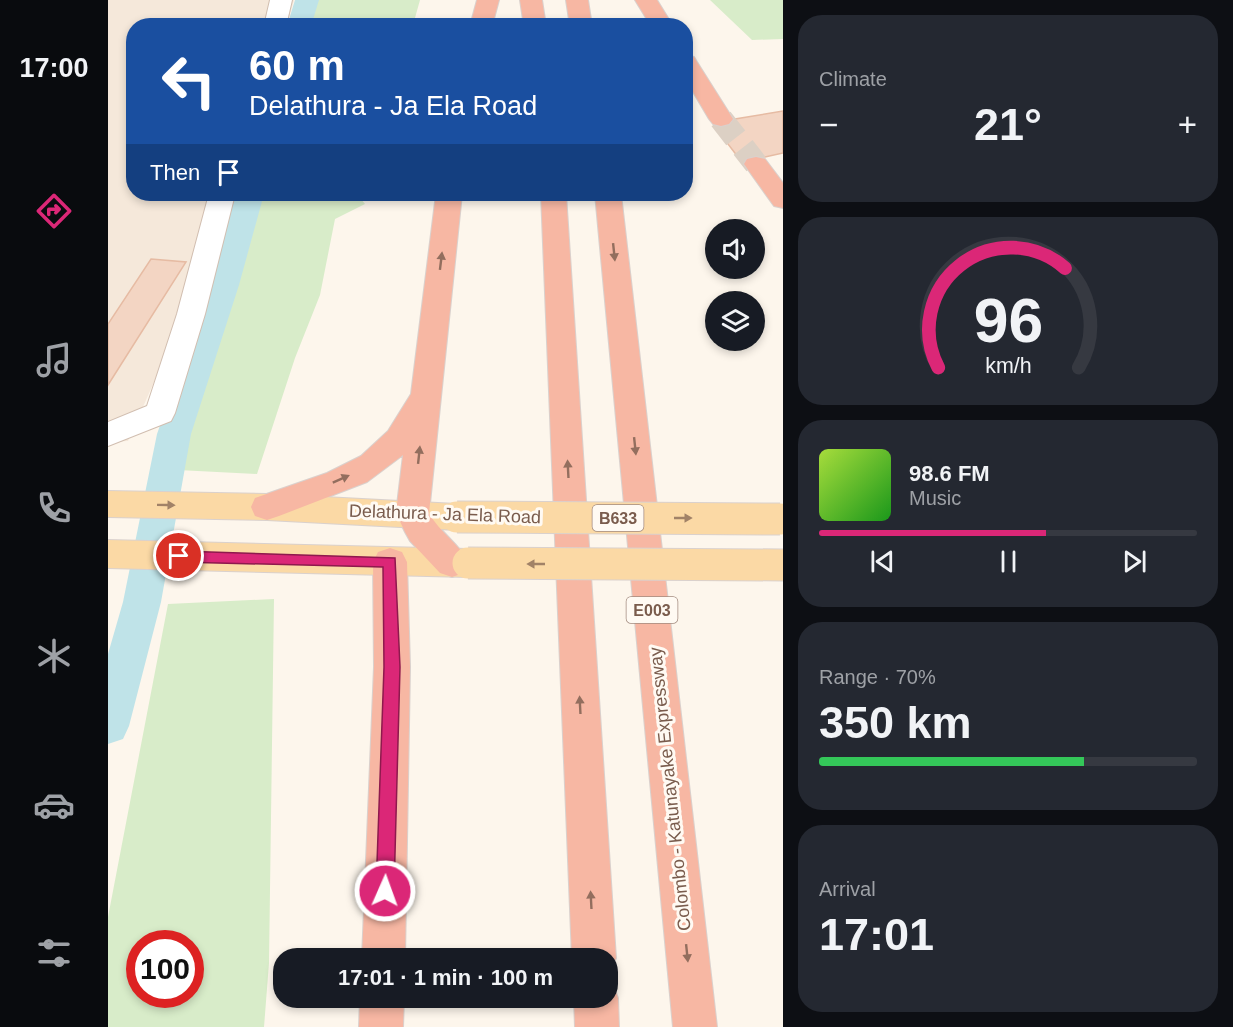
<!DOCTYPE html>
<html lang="en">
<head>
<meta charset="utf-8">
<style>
	:root { --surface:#171b24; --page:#242831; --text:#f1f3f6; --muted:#9ea1a6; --line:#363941; --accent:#db2777 }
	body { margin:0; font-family:Helvetica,sans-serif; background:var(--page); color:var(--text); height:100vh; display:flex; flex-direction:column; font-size:22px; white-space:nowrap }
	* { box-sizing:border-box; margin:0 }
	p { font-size:20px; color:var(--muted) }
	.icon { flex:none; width:33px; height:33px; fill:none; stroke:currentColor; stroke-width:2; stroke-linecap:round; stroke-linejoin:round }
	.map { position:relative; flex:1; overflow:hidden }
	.panel { display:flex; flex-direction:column; gap:15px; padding:15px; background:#0d0f14; width:450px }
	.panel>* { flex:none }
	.banner { position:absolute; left:18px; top:18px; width:567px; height:183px; border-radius:24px; box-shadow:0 3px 9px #0003; background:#1a4fa0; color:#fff; overflow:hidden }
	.tools { position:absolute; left:597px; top:219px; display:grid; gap:12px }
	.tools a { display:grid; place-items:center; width:60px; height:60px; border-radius:50%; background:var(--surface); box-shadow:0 3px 9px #0003; font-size:30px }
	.speed { position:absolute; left:18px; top:930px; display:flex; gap:12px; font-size:30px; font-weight:700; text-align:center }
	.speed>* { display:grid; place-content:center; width:78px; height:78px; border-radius:50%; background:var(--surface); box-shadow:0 3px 9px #0003; line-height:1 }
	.speed .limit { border:9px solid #d22; background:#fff; color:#111 }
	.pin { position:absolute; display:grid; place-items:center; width:51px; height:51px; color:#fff; margin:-26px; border:3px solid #fff; border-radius:50%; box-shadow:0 2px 6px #0007 }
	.me { position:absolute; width:66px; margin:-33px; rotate:2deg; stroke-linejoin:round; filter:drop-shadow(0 0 4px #0008) }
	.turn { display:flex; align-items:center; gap:21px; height:126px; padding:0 24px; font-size:27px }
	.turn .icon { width:78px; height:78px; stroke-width:2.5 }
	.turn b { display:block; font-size:42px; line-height:51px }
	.then { display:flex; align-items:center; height:57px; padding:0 24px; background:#0003; gap:12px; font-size:22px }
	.big { font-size:45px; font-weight:600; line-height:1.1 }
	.panel .widget { flex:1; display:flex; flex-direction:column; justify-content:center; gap:9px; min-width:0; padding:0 21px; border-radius:24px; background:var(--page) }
	.panel .dial { align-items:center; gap:0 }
	.dial svg { height:156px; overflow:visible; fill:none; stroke:var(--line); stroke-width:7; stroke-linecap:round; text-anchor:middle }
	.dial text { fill:var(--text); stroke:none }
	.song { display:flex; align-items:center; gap:18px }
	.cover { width:72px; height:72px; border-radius:9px; background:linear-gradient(135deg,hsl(80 70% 55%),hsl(120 70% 35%)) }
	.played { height:6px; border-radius:3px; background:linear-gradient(90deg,var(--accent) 60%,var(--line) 60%) }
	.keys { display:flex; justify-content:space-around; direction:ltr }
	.heat { display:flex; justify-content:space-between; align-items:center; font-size:33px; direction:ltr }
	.charge { height:9px; border-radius:4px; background:linear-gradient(90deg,#34c759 70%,var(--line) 0) }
	.trip { position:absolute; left:165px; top:948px; width:345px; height:60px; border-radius:24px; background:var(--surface); box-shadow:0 3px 9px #0003; font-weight:600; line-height:60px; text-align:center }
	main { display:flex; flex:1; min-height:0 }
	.tabs { display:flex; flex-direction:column; width:108px; justify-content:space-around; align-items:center; background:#090b0e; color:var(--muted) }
	.tabs .icon { width:42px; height:42px }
	.tabs .selected { color:var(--accent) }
	.tabs b { font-size:27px; color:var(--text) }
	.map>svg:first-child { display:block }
	.residential { fill:#f5e8da }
	.green { fill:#d8ecc9; fill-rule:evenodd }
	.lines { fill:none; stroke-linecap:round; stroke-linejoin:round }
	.canal { fill:#bfe3e8; fill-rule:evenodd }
	.building { fill:#f3d5c3; stroke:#e6bba3; stroke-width:1.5 }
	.highway-tunnel { stroke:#dcd0c4; stroke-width:24; stroke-dasharray:24 12; stroke-linecap:butt }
	.street-casing { stroke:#d1beb0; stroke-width:2 }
	.primary-casing { stroke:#dad1cd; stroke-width:2 }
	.highway-casing { stroke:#dad1cd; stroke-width:2 }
	.street { fill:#fff; fill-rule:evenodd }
	.primary { fill:#fbd9a5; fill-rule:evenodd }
	.highway { fill:#f7b7a3; fill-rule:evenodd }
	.primary-bridge-casing { stroke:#dad1cd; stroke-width:33; stroke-linecap:butt }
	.primary-bridge { stroke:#fbd9a5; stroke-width:31 }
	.oneway { fill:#936e5e }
	.oneway2 { fill:#a18267 }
	.route { fill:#db2777; stroke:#8e194d; stroke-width:1.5 }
	.labels { text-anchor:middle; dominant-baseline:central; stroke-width:6; stroke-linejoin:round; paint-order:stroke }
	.shield { fill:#fffaf3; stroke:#a28b7f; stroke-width:1.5 }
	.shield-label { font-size:16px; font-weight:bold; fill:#7a5c4d }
	.street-label { font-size:18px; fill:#7a5c4d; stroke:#fffaf3 }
</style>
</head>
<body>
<main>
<nav class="tabs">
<b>17:00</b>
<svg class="icon selected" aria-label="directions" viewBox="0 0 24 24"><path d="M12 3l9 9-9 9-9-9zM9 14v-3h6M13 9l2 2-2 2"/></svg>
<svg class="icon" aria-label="music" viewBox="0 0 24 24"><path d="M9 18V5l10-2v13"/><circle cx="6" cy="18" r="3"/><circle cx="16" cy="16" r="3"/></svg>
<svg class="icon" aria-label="phone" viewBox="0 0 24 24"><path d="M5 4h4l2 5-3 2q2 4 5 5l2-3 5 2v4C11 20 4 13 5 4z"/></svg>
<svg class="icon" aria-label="climate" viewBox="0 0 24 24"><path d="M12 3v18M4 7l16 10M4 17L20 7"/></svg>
<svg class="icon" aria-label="car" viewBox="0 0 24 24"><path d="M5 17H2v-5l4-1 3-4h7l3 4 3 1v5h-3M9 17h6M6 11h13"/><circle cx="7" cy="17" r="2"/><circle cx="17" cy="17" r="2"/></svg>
<svg class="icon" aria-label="filters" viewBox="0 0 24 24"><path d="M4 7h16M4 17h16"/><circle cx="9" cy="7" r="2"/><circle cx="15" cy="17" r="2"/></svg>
</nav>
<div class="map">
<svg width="675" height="1027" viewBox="0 0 675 1027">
	<rect width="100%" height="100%" fill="#fdf6ec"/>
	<path class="residential" d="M0,0H186L179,25L26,26V194H130L114,254L54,426L53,366L20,441L0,442Z"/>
	<path class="green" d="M209,0H312L305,25H202Z
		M602,0H675V39L644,40Z
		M155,194H249L257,204L227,219L212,295L187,358L149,474L70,470L140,250Z
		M166,599L161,963L156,1027H0V917L60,604ZM32,944H82V994H32Z"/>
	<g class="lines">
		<path class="canal" d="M187,0H211L203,26H179Z
			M128,194H156L131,285L83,434L53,602L21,726L15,739L0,744V654L15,602L49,434L101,285Z"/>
	</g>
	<path class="building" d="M675,111V153L657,157L648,155L633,161L607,127L622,126L627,119Z
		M43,259L78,262L0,385V324Z"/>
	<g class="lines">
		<path class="highway-tunnel" d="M613,119L648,164"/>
		<g class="street-casing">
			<path id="street" d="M162,0H184L178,26H156Z
				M101,194H127L97,314L67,413L63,421L0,446V422L39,406L69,314Z"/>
		</g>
		<g class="primary-casing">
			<path id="primary" d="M0,491L159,494L349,504L361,508L366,517L361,526L349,530L159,520L0,517Z
				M0,540L360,549L372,553L377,563L372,573L360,577L0,568Z"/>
		</g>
		<g class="highway-casing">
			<path id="highway" d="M369,0H391L384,26H362Z
				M412,0H434L438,26H416Z
				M458,0H480L484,26H462Z
				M527,0H549L565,26H543Z
				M578,55L586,57L589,62L625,119L621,124L613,126L605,124L601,119L578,80Z
				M648,157L657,159L675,183V208L666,206L636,164L639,159Z
				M328,194H354L321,513C331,532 351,543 361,563L356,573L344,577L332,573L302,541L297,532L288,513L295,455L259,482L171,516L159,520L147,516L143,507L147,498L219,473L253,456L280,431L303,394Z
				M433,194H458L508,958L500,974V958H464Z
				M487,194H513L609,1027H565Z
				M282,548L294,552L299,562L302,667L297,958H254L266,667L265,562L270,552Z
				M500,981L504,982L510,998L511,1027H467L466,998H500Z
				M252,998H296L295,1027H251Z"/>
		</g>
		<use href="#street" class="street"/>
		<use href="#primary" class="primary"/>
		<use href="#highway" class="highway"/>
		<g class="primary-bridge-casing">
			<path id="primary-bridge" d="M349,517L672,519
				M360,563L675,565"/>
		</g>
		<use href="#primary-bridge" class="primary-bridge"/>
	</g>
	<defs><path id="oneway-solid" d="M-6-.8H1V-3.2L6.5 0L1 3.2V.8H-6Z" transform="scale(1.5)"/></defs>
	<g class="oneway">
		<use href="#oneway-solid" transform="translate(506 252) rotate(84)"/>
		<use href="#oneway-solid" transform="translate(333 261) rotate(-83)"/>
		<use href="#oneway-solid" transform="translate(527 446) rotate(84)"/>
		<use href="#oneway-solid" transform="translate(311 455) rotate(-84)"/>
		<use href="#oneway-solid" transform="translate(460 469) rotate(-93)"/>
		<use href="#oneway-solid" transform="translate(233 479) rotate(-24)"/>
		<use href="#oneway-solid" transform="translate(472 705) rotate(-93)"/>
		<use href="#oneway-solid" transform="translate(483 900) rotate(-93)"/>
		<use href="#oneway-solid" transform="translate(579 953) rotate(84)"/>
	</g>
	<g class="oneway2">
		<use href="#oneway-solid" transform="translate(58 505) rotate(1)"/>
		<use href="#oneway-solid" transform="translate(575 518)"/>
		<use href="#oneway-solid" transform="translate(428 564) rotate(-180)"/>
	</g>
	<path class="route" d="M71,551L287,558L292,667L286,891L283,897L277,900L271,897L268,891L276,667L275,567L71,562L64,556Z"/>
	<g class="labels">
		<g class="shield">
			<rect x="484.5" y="505" width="51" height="26" rx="4.5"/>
			<rect x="518.5" y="597" width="51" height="26" rx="4.5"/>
		</g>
		<g class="shield-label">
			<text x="510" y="518">B633</text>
			<text x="544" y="610">E003</text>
		</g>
		<g class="street-label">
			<text transform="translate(337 514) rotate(2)">Delathura - Ja Ela Road</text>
			<text transform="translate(562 789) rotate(-96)">Colombo - Katunayake Expressway</text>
		</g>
	</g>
</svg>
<div class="tools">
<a><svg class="icon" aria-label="sound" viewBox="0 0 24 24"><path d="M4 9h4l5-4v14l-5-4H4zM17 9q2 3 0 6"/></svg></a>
<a><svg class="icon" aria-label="layers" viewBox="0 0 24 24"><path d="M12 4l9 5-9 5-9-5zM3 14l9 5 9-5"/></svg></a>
</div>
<div class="speed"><div class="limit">100</div></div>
<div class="pin" style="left:71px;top:556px;background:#d93025"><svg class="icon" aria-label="arrive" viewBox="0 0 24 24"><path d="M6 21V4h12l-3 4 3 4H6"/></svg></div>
<svg class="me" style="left:277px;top:891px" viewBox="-20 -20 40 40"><circle r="17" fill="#db2777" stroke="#fff" stroke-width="3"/><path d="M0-11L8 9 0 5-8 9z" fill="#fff"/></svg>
<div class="trip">17:01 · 1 min · 100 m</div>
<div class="banner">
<div class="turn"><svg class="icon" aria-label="left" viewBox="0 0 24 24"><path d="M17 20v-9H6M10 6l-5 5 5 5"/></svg><div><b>60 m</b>Delathura - Ja Ela Road</div></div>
<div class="then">Then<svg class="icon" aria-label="arrive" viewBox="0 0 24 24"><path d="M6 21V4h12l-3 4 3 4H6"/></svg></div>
</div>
</div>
<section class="panel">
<div class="widget"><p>Climate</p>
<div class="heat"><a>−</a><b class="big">21°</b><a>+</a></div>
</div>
<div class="widget dial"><svg viewBox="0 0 100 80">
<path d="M14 69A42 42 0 1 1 86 69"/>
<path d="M14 69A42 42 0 0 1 79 18" stroke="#db2777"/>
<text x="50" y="56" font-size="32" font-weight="700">96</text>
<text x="50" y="72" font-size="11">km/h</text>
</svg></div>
<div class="widget">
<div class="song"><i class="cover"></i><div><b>98.6 FM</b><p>Music</p></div></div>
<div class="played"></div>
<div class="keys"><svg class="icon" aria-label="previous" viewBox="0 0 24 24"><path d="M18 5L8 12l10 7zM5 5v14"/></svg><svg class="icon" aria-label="pause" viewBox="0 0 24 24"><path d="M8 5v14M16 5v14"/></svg><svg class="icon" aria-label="next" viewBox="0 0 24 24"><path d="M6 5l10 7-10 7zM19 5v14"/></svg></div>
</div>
<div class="widget"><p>Range · 70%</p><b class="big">350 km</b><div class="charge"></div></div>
<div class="widget"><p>Arrival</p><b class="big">17:01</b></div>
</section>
</main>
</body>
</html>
